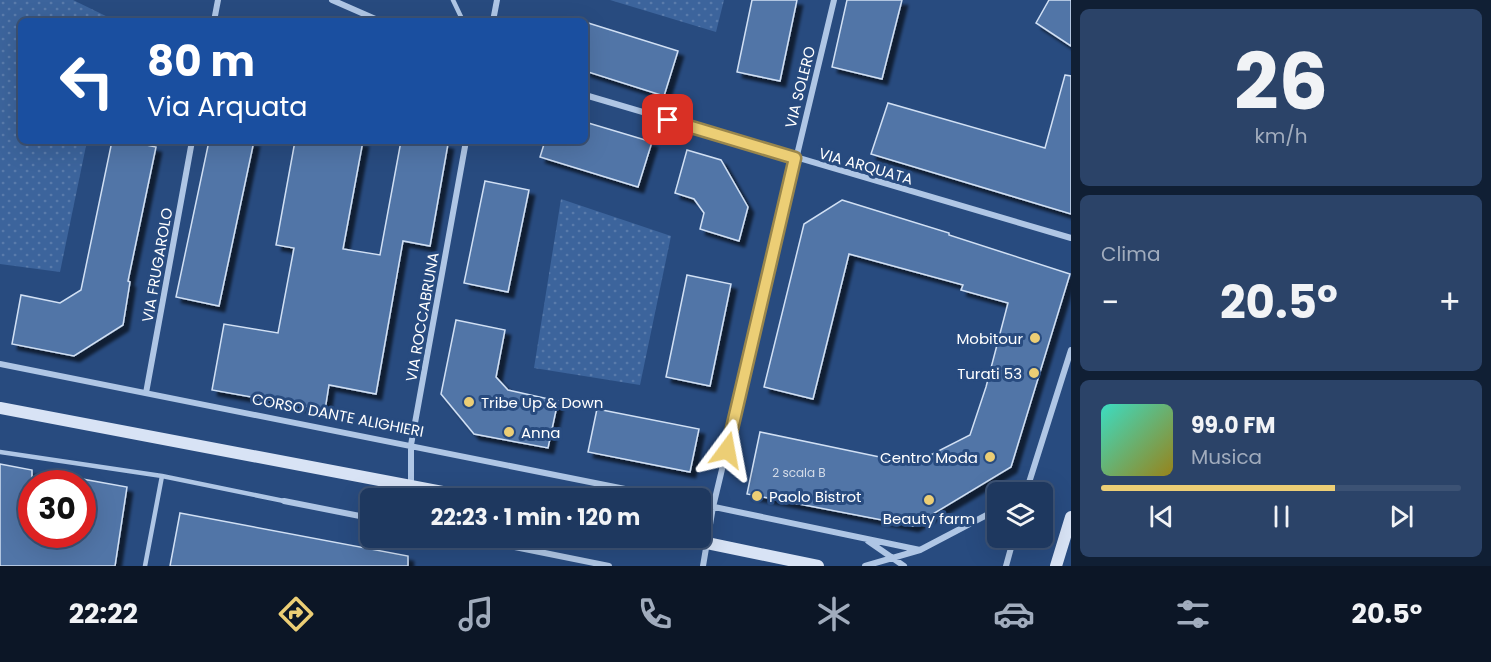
<!DOCTYPE html>
<html lang="it">
<head>
<meta charset="utf-8">
<style>
	:root { --surface:#1e385f; --page:#2b4368; --text:#f1f3f6; --muted:#a1acbd; --line:#3c5274; --accent:#ecce75 }
	body { margin:0; font-family:Poppins,sans-serif; background:var(--page); color:var(--text); height:100vh; display:flex; flex-direction:column; font-size:22px; white-space:nowrap }
	* { box-sizing:border-box; margin:0 }
	p { font-size:20px; color:var(--muted) }
	.icon { flex:none; width:33px; height:33px; fill:none; stroke:currentColor; stroke-width:2; stroke-linecap:round; stroke-linejoin:round }
	.map { position:relative; flex:1; overflow:hidden }
	.drawer { display:flex; flex-direction:column; gap:9px; padding:9px; background:#101f34; width:420px }
	.drawer>* { flex:none }
	.hud { position:absolute; left:18px; top:18px; width:570px; height:126px; border-radius:9px; box-shadow:0 6px 24px #0002,0 0 0 2px var(--line); background:#1a4fa0; color:#fff; overflow:hidden }
	.fabs { position:absolute; left:987px; top:482px; display:grid; gap:12px }
	.fabs a { display:grid; place-items:center; width:66px; height:66px; border-radius:9px; background:var(--surface); box-shadow:0 6px 24px #0002,0 0 0 2px var(--line); font-size:30px }
	.speed { position:absolute; left:18px; top:470px; display:flex; gap:12px; font-size:30px; font-weight:700; text-align:center }
	.speed>* { display:grid; place-content:center; width:78px; height:78px; border-radius:50%; background:var(--surface); box-shadow:0 6px 24px #0002,0 0 0 2px var(--line); line-height:1 }
	.speed .limit { border:9px solid #d22; background:#fff; color:#111 }
	.pin { position:absolute; display:grid; place-items:center; width:51px; height:51px; color:#fff; margin:-26px; border-radius:12px; box-shadow:0 3px 9px #0006 }
	.me { position:absolute; width:66px; margin:-33px; rotate:13deg; stroke-linejoin:round; filter:drop-shadow(0 0 4px #0008) }
	.turn { display:flex; align-items:center; gap:21px; height:126px; padding:0 30px; font-size:27px }
	.turn .icon { width:78px; height:78px; stroke-width:2.5 }
	.turn b { display:block; font-size:42px; line-height:51px }
	.big { font-size:45px; font-weight:700; line-height:1.1 }
	.drawer .card { flex:1; display:flex; flex-direction:column; justify-content:center; gap:9px; min-width:0; padding:0 21px; border-radius:9px; background:var(--page) }
	.drawer .dial { align-items:center; gap:0 }
	.dial b { font-size:78px; line-height:1 }
	.song { display:flex; align-items:center; gap:18px }
	.cover { width:72px; height:72px; border-radius:9px; background:linear-gradient(135deg,hsl(170 70% 55%),hsl(50 70% 35%)) }
	.played { height:6px; border-radius:3px; background:linear-gradient(90deg,var(--accent) 65%,var(--line) 65%) }
	.keys { display:flex; justify-content:space-around; direction:ltr }
	.heat { display:flex; justify-content:space-between; align-items:center; font-size:33px; direction:ltr }
	.trip { position:absolute; left:360px; top:488px; width:351px; height:60px; border-radius:9px; background:var(--surface); box-shadow:0 6px 24px #0002,0 0 0 2px var(--line); font-weight:700; line-height:60px; text-align:center }
	.dock { display:flex; height:96px; justify-content:space-around; align-items:center; background:#0c1626; color:var(--muted) }
	.dock .icon { width:42px; height:42px }
	.dock .current { color:var(--accent) }
	.dock b { font-size:27px; color:var(--text) }
	main { display:flex; flex:1; min-height:0 }
	.map>svg:first-child { display:block }
	.grass { fill:url(#grass-dots) }
	.building { fill:#5175a7; stroke:#d1e0f4; stroke-width:1.5; filter:url(#shadow) }
	.lines { fill:none; stroke-linecap:round; stroke-linejoin:round }
	.lane { stroke:#afc6e5; stroke-width:4.5 }
	.street { stroke:#afc6e5; stroke-width:6 }
	.secondary { stroke:#d8e3f5; stroke-width:12 }
	.route-casing { stroke:#99864c; stroke-width:15 }
	.route { stroke:#ecce75; stroke-width:10 }
	.poi-dot { fill:#ecce75; stroke:#284b7f; stroke-width:2 }
	.labels { text-anchor:middle; dominant-baseline:central; stroke-width:6; stroke-linejoin:round; paint-order:stroke }
	.number-label { font-size:12px; fill:#d4dce9 }
	.street-label { font-size:15px; fill:#fff; stroke:#284b7f }
	.poi-label { font-size:15px; fill:#fff; stroke:#284b7f; text-anchor:end }
</style>
</head>
<body>
<main>
<div class="map">
<svg width="1071" height="566" viewBox="0 0 1071 566">
	<defs>
		<pattern id="grass-dots" width="8" height="8" patternUnits="userSpaceOnUse" patternTransform="scale(1.5)"><rect width="8" height="8" fill="#3c649c"/><path d="M2 2h.1M6 6h.1" fill="none" stroke="#597bab" stroke-width="1.8" stroke-linecap="round"/></pattern>
		<filter id="shadow"><feDropShadow dx="5.5" dy="5.5" stdDeviation="1.5" flood-color="#0009"/></filter>
	</defs>
	<rect width="100%" height="100%" fill="#284b7f"/>
	<path class="grass" d="M0,0H73L112,19V21H21V141H87L60,272L0,264Z
		M610,0H724L716,32Z
		M561,199L671,236L640,385L534,368Z"/>
	<path class="building" d="M752,0H797L780,81L737,72Z
		M847,0H902L882,79L832,67Z
		M1049,0H1071V46L1036,23Z
		M585,22L678,51L664,96L585,71Z
		M1065,75L1071,76V214L871,154L888,103L1045,148Z
		M585,122L652,142L638,187L540,157L545,141H585Z
		M112,141H127L156,147L128,281L130,282L123,325L74,356L12,344L21,295L60,303L81,290Z
		M209,141H254L219,306L176,297Z
		M295,141H363L343,249L380,255L401,141H434L448,144L430,246L403,241L376,394L329,385L325,410L212,390L224,324L278,333L294,248L276,245Z
		M687,150L721,160L748,207L739,241L700,229L704,213L694,199L675,193Z
		M485,181L529,190L508,292L464,283Z
		M842,200L949,233V235L1070,274L1011,467L913,526L747,494L760,432L913,464L970,435L986,387L1008,303L961,290L963,285L849,254L813,399L764,387L804,224Z
		M687,275L731,284L710,386L666,377Z
		M456,320L505,330L496,377L508,390L558,401L548,448L474,434L441,394Z
		M597,409L699,429L690,472L588,452Z
		M0,464L32,470V534H82V479L127,487L115,566H0Z
		M180,513L408,556V566H170Z"/>
	<g class="lines">
		<path class="lane" d="M453,0L463,21
			M0,452L162,476L284,501
			M145,566L162,476"/>
		<path class="street" d="M332,0L380,21
			M214,21L218,0
			M493,21L497,0
			M585,95L1071,238
			M0,364L670,498
			M146,393L192,141
			M1026,492L1071,350
			M411,498V445L466,141
			M284,501L370,518
			M700,504L920,550
			M465,537L609,566
			M868,541L904,566
			M703,566L713,507L834,0
			M865,566L920,550L998,509
			M1006,566L1014,537"/>
		<path class="secondary" d="M0,408L474,498
			M678,537L818,566
			M1056,566L1071,517"/>
	</g>
	<g class="lines">
		<g class="route-casing">
			<path id="route" d="M668,120L795,158L727,450"/>
		</g>
		<use href="#route" class="route"/>
	</g>
	<g class="poi-dot">
		<circle cx="1035" cy="338" r="6"/>
		<circle cx="1034" cy="373" r="6"/>
		<circle cx="469" cy="402" r="6"/>
		<circle cx="509" cy="432" r="6"/>
		<circle cx="990" cy="457" r="6"/>
		<circle cx="757" cy="496" r="6"/>
		<circle cx="929" cy="500" r="6"/>
	</g>
	<g class="labels">
		<g class="number-label">
			<text x="799" y="472">2 scala B</text>
		</g>
		<g class="street-label">
			<text transform="translate(800 87) rotate(-76)">VIA SOLERO</text>
			<text transform="translate(866 166) rotate(16)">VIA ARQUATA</text>
			<text transform="translate(157 265) rotate(-80)">VIA FRUGAROLO</text>
			<text transform="translate(422 317) rotate(-80)">VIA ROCCABRUNA</text>
			<text transform="translate(338 415) rotate(11)">CORSO DANTE ALIGHIERI</text>
		</g>
		<g class="poi-label">
			<text x="1023" y="338">Mobitour</text>
			<text x="1022" y="373">Turati 53</text>
			<text x="481" y="402" text-anchor="start">Tribe Up &amp; Down</text>
			<text x="521" y="432" text-anchor="start">Anna</text>
			<text x="978" y="457">Centro Moda</text>
			<text x="769" y="496" text-anchor="start">Paolo Bistrot</text>
			<text x="929" y="518" text-anchor="middle">Beauty farm</text>
		</g>
	</g>
</svg>
<div class="fabs">
<a><svg class="icon" aria-label="layers" viewBox="0 0 24 24"><path d="M12 4l9 5-9 5-9-5zM3 14l9 5 9-5"/></svg></a>
</div>
<div class="speed"><div class="limit">30</div></div>
<div class="pin" style="left:668px;top:120px;background:#d93025"><svg class="icon" aria-label="arrive" viewBox="0 0 24 24"><path d="M6 21V4h12l-3 4 3 4H6"/></svg></div>
<svg class="me" style="left:727px;top:450px" viewBox="-20 -20 40 40"><path d="M0-17L14 15 0 8-14 15z" fill="#ecce75" stroke="#fff" stroke-width="4"/></svg>
<div class="trip">22:23 · 1 min · 120 m</div>
<div class="hud">
<div class="turn"><svg class="icon" aria-label="left" viewBox="0 0 24 24"><path d="M17 20v-9H6M10 6l-5 5 5 5"/></svg><div><b>80 m</b>Via Arquata</div></div>
</div>
</div>
<section class="drawer">
<div class="card dial"><b>26</b><p>km/h</p></div>
<div class="card"><p>Clima</p>
<div class="heat"><a>−</a><b class="big">20.5°</b><a>+</a></div>
</div>
<div class="card">
<div class="song"><i class="cover"></i><div><b>99.0 FM</b><p>Musica</p></div></div>
<div class="played"></div>
<div class="keys"><svg class="icon" aria-label="previous" viewBox="0 0 24 24"><path d="M18 5L8 12l10 7zM5 5v14"/></svg><svg class="icon" aria-label="pause" viewBox="0 0 24 24"><path d="M8 5v14M16 5v14"/></svg><svg class="icon" aria-label="next" viewBox="0 0 24 24"><path d="M6 5l10 7-10 7zM19 5v14"/></svg></div>
</div>
</section>
</main>
<nav class="dock">
<b>22:22</b>
<svg class="icon current" aria-label="directions" viewBox="0 0 24 24"><path d="M12 3l9 9-9 9-9-9zM9 14v-3h6M13 9l2 2-2 2"/></svg>
<svg class="icon" aria-label="music" viewBox="0 0 24 24"><path d="M9 18V5l10-2v13"/><circle cx="6" cy="18" r="3"/><circle cx="16" cy="16" r="3"/></svg>
<svg class="icon" aria-label="phone" viewBox="0 0 24 24"><path d="M5 4h4l2 5-3 2q2 4 5 5l2-3 5 2v4C11 20 4 13 5 4z"/></svg>
<svg class="icon" aria-label="climate" viewBox="0 0 24 24"><path d="M12 3v18M4 7l16 10M4 17L20 7"/></svg>
<svg class="icon" aria-label="car" viewBox="0 0 24 24"><path d="M5 17H2v-5l4-1 3-4h7l3 4 3 1v5h-3M9 17h6M6 11h13"/><circle cx="7" cy="17" r="2"/><circle cx="17" cy="17" r="2"/></svg>
<svg class="icon" aria-label="filters" viewBox="0 0 24 24"><path d="M4 7h16M4 17h16"/><circle cx="9" cy="7" r="2"/><circle cx="15" cy="17" r="2"/></svg>
<b>20.5°</b>
</nav>
</body>
</html>
